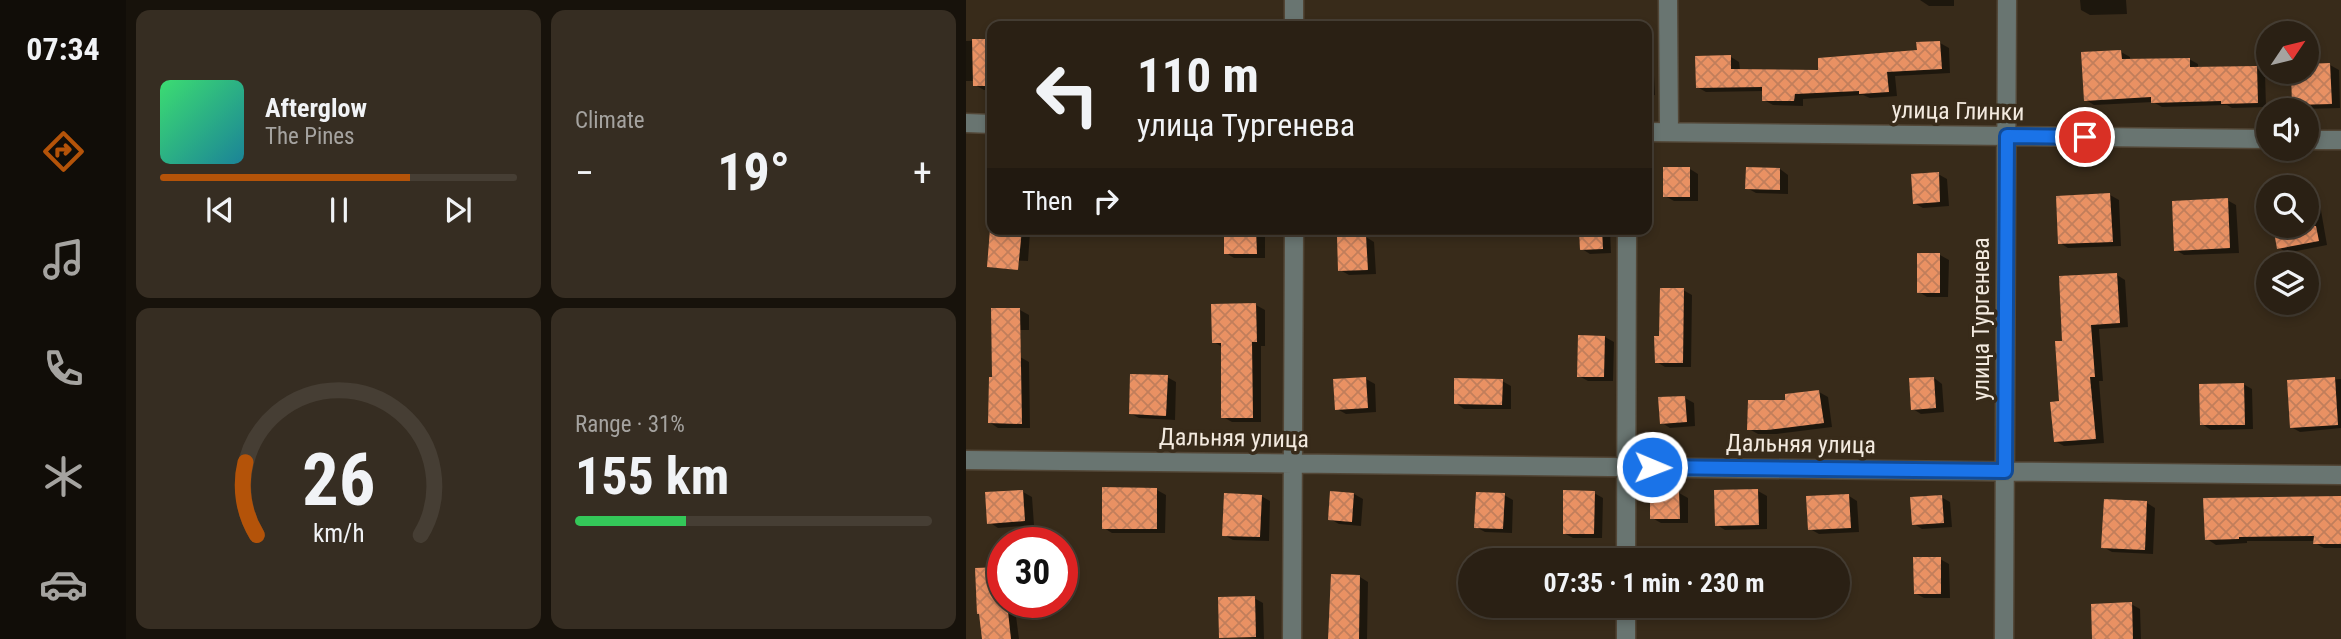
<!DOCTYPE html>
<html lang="en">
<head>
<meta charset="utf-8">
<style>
	:root { --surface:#2a2014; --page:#362d22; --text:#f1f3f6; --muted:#a5a3a0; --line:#463e34; --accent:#b45309 }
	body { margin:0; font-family:"Roboto Condensed",sans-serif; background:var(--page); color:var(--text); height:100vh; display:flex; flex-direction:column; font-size:26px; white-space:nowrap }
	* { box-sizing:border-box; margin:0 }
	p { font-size:23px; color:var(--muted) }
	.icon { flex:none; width:38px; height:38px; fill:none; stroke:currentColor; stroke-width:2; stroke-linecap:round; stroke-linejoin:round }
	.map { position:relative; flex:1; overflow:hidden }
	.drawer { display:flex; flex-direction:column; gap:10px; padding:10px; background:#17120b; width:840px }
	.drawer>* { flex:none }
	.guide { position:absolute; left:21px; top:21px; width:665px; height:214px; border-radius:14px; box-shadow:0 4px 10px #0003,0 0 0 2px var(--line); background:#2a2014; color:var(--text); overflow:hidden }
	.needle { width:46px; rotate:55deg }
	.tools { position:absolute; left:1290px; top:21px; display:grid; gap:14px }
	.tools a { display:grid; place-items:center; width:63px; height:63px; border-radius:50%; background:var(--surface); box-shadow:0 4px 10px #0003,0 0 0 2px var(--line); font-size:35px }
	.speed { position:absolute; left:21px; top:527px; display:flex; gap:14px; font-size:35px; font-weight:700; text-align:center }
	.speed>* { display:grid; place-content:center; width:91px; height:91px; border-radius:50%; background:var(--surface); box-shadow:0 4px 10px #0003,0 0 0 2px var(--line); line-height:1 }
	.speed .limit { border:10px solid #d22; background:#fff; color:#111 }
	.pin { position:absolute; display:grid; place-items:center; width:60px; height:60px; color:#fff; margin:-30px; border:4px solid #fff; border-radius:50%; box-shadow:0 2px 7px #0007 }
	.me { position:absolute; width:77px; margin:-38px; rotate:91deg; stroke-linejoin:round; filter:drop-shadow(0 0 5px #0008) }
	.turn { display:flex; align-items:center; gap:24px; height:147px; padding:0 35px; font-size:32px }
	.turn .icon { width:91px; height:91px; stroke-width:2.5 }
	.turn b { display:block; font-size:49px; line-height:60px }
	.then { display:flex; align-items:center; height:66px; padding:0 35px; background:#0003; gap:14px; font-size:26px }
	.big { font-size:52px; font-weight:700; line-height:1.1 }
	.drawer .widget { flex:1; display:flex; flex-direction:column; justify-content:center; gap:10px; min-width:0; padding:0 24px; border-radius:14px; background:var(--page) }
	.drawer .dial { align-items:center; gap:0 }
	.dial svg { height:182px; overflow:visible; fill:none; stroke:var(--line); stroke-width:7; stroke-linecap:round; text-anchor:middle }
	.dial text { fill:var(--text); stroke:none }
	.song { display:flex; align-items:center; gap:21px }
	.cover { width:84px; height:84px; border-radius:10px; background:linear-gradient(135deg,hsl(140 70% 55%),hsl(190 70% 35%)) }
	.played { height:7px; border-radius:4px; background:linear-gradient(90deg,var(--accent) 70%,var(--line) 70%) }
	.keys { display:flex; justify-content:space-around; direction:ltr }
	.heat { display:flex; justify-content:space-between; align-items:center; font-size:38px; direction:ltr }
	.charge { height:10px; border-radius:5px; background:linear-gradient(90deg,#34c759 31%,var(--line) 0) }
	.drawer .tiles { flex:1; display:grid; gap:10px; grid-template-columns:repeat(2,1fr) }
	.trip { position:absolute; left:492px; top:548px; width:392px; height:70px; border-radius:35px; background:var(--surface); box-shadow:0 4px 10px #0003,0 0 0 2px var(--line); font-weight:700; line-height:70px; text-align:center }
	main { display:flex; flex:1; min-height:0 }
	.menu { display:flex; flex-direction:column; width:126px; justify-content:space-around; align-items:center; background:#110d08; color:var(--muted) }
	.menu .icon { width:49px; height:49px }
	.menu .current { color:var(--accent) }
	.menu b { font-size:32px; color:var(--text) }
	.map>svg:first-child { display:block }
	.shadow { fill:#0007 }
	.building { fill:url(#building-cross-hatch) }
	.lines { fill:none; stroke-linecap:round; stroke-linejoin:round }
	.minor-casing { stroke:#524636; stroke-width:21 }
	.minor { stroke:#697571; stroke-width:18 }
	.route-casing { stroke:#114b97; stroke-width:18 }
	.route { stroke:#1a73e8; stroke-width:12 }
	.labels { text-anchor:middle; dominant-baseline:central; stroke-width:7; stroke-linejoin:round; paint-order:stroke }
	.street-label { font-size:24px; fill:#f3eadf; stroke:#382b1a }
</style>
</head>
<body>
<main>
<nav class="menu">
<b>07:34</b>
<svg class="icon current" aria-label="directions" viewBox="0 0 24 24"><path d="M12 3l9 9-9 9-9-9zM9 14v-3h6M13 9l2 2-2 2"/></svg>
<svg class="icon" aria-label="music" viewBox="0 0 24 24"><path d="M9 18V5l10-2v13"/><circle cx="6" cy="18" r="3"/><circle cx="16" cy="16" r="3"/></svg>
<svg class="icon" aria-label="phone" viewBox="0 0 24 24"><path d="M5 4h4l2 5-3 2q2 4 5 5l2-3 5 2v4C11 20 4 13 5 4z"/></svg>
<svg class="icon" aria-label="climate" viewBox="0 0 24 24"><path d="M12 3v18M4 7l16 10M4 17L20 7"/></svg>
<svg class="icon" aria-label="car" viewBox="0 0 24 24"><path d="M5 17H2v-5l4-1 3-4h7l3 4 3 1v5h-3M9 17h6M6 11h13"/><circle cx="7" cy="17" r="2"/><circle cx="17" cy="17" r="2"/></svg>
</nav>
<section class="drawer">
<div class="tiles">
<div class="widget">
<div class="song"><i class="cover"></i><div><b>Afterglow</b><p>The Pines</p></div></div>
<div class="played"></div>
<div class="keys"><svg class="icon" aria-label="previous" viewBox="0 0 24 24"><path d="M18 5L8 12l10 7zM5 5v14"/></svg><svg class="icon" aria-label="pause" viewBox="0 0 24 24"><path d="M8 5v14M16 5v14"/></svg><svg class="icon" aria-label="next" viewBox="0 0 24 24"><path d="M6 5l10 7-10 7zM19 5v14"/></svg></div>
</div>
<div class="widget"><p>Climate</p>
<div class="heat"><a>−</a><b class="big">19°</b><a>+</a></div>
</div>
<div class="widget dial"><svg viewBox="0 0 100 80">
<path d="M14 69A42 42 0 1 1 86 69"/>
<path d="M14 69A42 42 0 0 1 9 37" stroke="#b45309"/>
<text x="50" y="56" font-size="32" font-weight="700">26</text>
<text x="50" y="72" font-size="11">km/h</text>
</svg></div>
<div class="widget"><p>Range · 31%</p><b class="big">155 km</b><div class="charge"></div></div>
</div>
</section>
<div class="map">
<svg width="1375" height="639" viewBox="0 0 1375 639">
	<defs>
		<pattern id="building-cross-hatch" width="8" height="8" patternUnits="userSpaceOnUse" patternTransform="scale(1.75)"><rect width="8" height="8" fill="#e99163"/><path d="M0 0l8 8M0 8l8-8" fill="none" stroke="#c17e5b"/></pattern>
	</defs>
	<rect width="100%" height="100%" fill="#382b1a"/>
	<path class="shadow" d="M954,0H988V6H963Z
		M1114,0H1160L1161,14L1124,15L1115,10Z
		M26,40V90H18L9,85V81H0V41Z
		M974,43L983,48L984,73L929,76L931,96L904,98L897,95L837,99V106L807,105L798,100V91L740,92L731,87L765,57L773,62L774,70L854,72L953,52Z
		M1155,52L1164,57V61L1223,59L1232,64V69L1290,68L1299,73L1300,107L1266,108L1261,105L1196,107L1187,102L1128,105L1120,100Z
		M681,53L687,57L689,95L681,96Z
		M1364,65L1373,70L1374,108L1336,109L1327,104V72H1340Z
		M724,169L732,174V201H708L699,196Z
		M814,169L822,175V194L790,193L781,188Z
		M972,174L981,179L983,206L957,208L948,203Z
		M1344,194L1353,199L1361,245L1321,253L1312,247L1308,226H1340V195Z
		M1144,195L1153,200L1155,246L1102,248L1094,243Z
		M1261,200L1270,205L1273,253L1218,255L1210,250Z
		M26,224V229H60L64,232L62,261L32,260L23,255Z
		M260,229H299V258H268L260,253Z
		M615,229H644L645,253L624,254L616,249Z
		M400,237L408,242L410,274L383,275L374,270Z
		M974,255L983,260L982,297H961L953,292Z
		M1151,275L1159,280L1162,327L1133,329L1137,381H1133L1138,443L1098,446L1089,441L1095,403L1098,342Z
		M717,290L726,295L725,367H699L691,362L695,338Z
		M290,305L299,310V346H295V422H266L257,417L256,347L248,342Z
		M54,310L63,315V330H36Z
		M639,337L648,342L647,381H622L613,376Z
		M54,357L63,362L64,428H32L23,422Z
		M201,377L210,382L209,420L173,418L164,413Z
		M968,378L976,384L978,412L955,414L947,409Z
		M400,379L409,384L410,412L380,414L371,409Z
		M1375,379V428L1334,432L1325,427L1322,382Z
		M536,381L545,386V409H498L490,403Z
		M1277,384L1286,389L1287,429L1245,430L1236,424Z
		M853,392L862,397L866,427L811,434H792L783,429L821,402Z
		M719,398L728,403L729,426L704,428L696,423Z
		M191,490L200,495L199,533H146L138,528Z
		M792,491L801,496V529L759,530L751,525Z
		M57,492L66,497L68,525L32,528L23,522Z
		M366,493L388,494L397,499L395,526L373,524L364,519Z
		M628,493L637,498L636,538H607L598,533Z
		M713,493L722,498V523H695L686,518Z
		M538,495L547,500L546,533L519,532L510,527Z
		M295,496L304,501L303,541L267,540L258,535Z
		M883,496L891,501L893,532L853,534L844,529Z
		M975,497L984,502L986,527L956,529L948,524Z
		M1375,498V548H1358L1349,543V541H1281V543L1250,545L1241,539L1239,500Z
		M1181,503L1189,508L1187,554L1146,552L1137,547Z
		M974,559L983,564L984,598H958L949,593Z
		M394,577L402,582L401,639H364Z
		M288,598L297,603L298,639L255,637Z
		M37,602H58V616H50L53,639H18Z
		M1165,604L1174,609L1175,639H1127Z
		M611,606H641V607L616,608Z
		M689,606H725V612L698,611Z"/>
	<path class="building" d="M6,39H26V86H7Z
		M974,41L976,69L921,72L923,92L893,94V91L829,94L828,101H796V87L730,88L729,56L765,55V69L852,70V58L951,50L950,42Z
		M1155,50L1156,59L1224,58V67L1291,66L1292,103L1255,104V101L1185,103V97L1118,101L1115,52Z
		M1364,63L1366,104L1326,105L1325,72H1340V64Z
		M697,167H724V197H697Z
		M780,167L814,168V190L779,189Z
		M973,172L974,202L947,204L945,174Z
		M1144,193L1147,242L1092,244L1090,196Z
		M1262,198L1264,248L1208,251L1206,201Z
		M1307,226H1350L1353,241L1311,249Z
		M24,229H56L52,270L21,267Z
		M258,229H290L291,254H258Z
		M613,229H636L637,249L614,250Z
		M400,235L402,270L372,271L371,236Z
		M951,253H974V293H951Z
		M1151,273L1154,323L1125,325L1129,377H1124L1130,439L1088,442L1084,402L1093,401L1089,341H1096L1093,276Z
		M694,288H718L717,363H689L688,336H693Z
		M290,303L291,342H286L287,418H255V343H246L245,304Z
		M25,308H54L56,424L22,423L23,377H26Z
		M612,335L639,336L638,377H611Z
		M164,374L202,375L200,416L163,414Z
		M400,377L402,408L369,410L367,379Z
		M968,377L970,408L945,410L943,378Z
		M1369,377L1372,425L1324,428L1321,380Z
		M488,378L537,379L536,405L488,404Z
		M1278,383L1279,425H1234L1233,384Z
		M853,390L858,423L801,430H781L782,400H819V394Z
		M719,396L721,422L694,424L692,397Z
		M136,487L191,488V529H136Z
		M792,489L793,525L749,526L748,490Z
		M57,490L59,521L21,524L19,492Z
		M597,490L629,491L628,534H597Z
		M364,491L388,493L386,522L362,520Z
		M713,491L714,519H684V492Z
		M510,492L539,493L537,529L508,528Z
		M258,493L296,495L294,537L256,536Z
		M883,494L885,528L842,530L840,496Z
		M976,495L978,523L946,525L944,497Z
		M1375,496V544H1347L1348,536L1273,537V539L1239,540L1237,498Z
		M1138,499L1181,501L1179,550L1135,548Z
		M947,557H975V594H948Z
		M37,567V602H41L45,639H16L13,614H11L9,568Z
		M365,574L394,575L393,639H362Z
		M289,596L290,637L253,638L252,597Z
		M1166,602L1167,639H1126L1125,604Z"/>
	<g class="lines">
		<g class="minor-casing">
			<path id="minor" d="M702,0L703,132
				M328,26V0
				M0,123L26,124
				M681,132L1302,139
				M1340,140H1375
				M0,460L1375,475
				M660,560L661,229
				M660,606V639
				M326,639L328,229
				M1038,639L1041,0"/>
		</g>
		<use href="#minor" class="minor"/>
	</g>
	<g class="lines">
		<g class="route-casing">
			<path id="route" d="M686,467L1039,471L1041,136L1119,137"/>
		</g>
		<use href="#route" class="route"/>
	</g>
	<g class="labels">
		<g class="street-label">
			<text transform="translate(992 111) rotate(1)">улица Глинки</text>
			<text transform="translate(1015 319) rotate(-90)">улица Тургенева</text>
			<text transform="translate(268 438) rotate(1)">Дальняя улица</text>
			<text transform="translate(835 444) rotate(1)">Дальняя улица</text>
		</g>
	</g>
</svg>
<div class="tools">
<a><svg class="needle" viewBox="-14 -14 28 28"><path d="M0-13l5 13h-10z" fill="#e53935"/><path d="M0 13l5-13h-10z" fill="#a5a3a0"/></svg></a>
<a><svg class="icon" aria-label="sound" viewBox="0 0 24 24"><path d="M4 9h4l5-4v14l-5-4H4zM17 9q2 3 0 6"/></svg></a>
<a><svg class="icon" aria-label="search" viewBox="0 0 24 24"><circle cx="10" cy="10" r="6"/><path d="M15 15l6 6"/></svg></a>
<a><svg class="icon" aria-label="layers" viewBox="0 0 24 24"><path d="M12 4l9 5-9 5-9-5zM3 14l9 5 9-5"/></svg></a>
</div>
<div class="speed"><div class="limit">30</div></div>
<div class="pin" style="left:1119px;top:137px;background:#d93025"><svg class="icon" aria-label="arrive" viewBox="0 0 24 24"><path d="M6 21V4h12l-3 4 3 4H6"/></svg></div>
<svg class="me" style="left:686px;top:467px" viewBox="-20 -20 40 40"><circle r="17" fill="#1a73e8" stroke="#fff" stroke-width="3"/><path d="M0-11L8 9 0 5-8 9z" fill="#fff"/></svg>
<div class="trip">07:35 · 1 min · 230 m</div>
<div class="guide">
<div class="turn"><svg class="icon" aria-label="left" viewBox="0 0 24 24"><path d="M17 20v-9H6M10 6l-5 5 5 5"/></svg><div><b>110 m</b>улица Тургенева</div></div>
<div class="then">Then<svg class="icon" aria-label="right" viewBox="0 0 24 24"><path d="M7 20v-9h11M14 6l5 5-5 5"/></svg></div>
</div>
</div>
</main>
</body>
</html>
